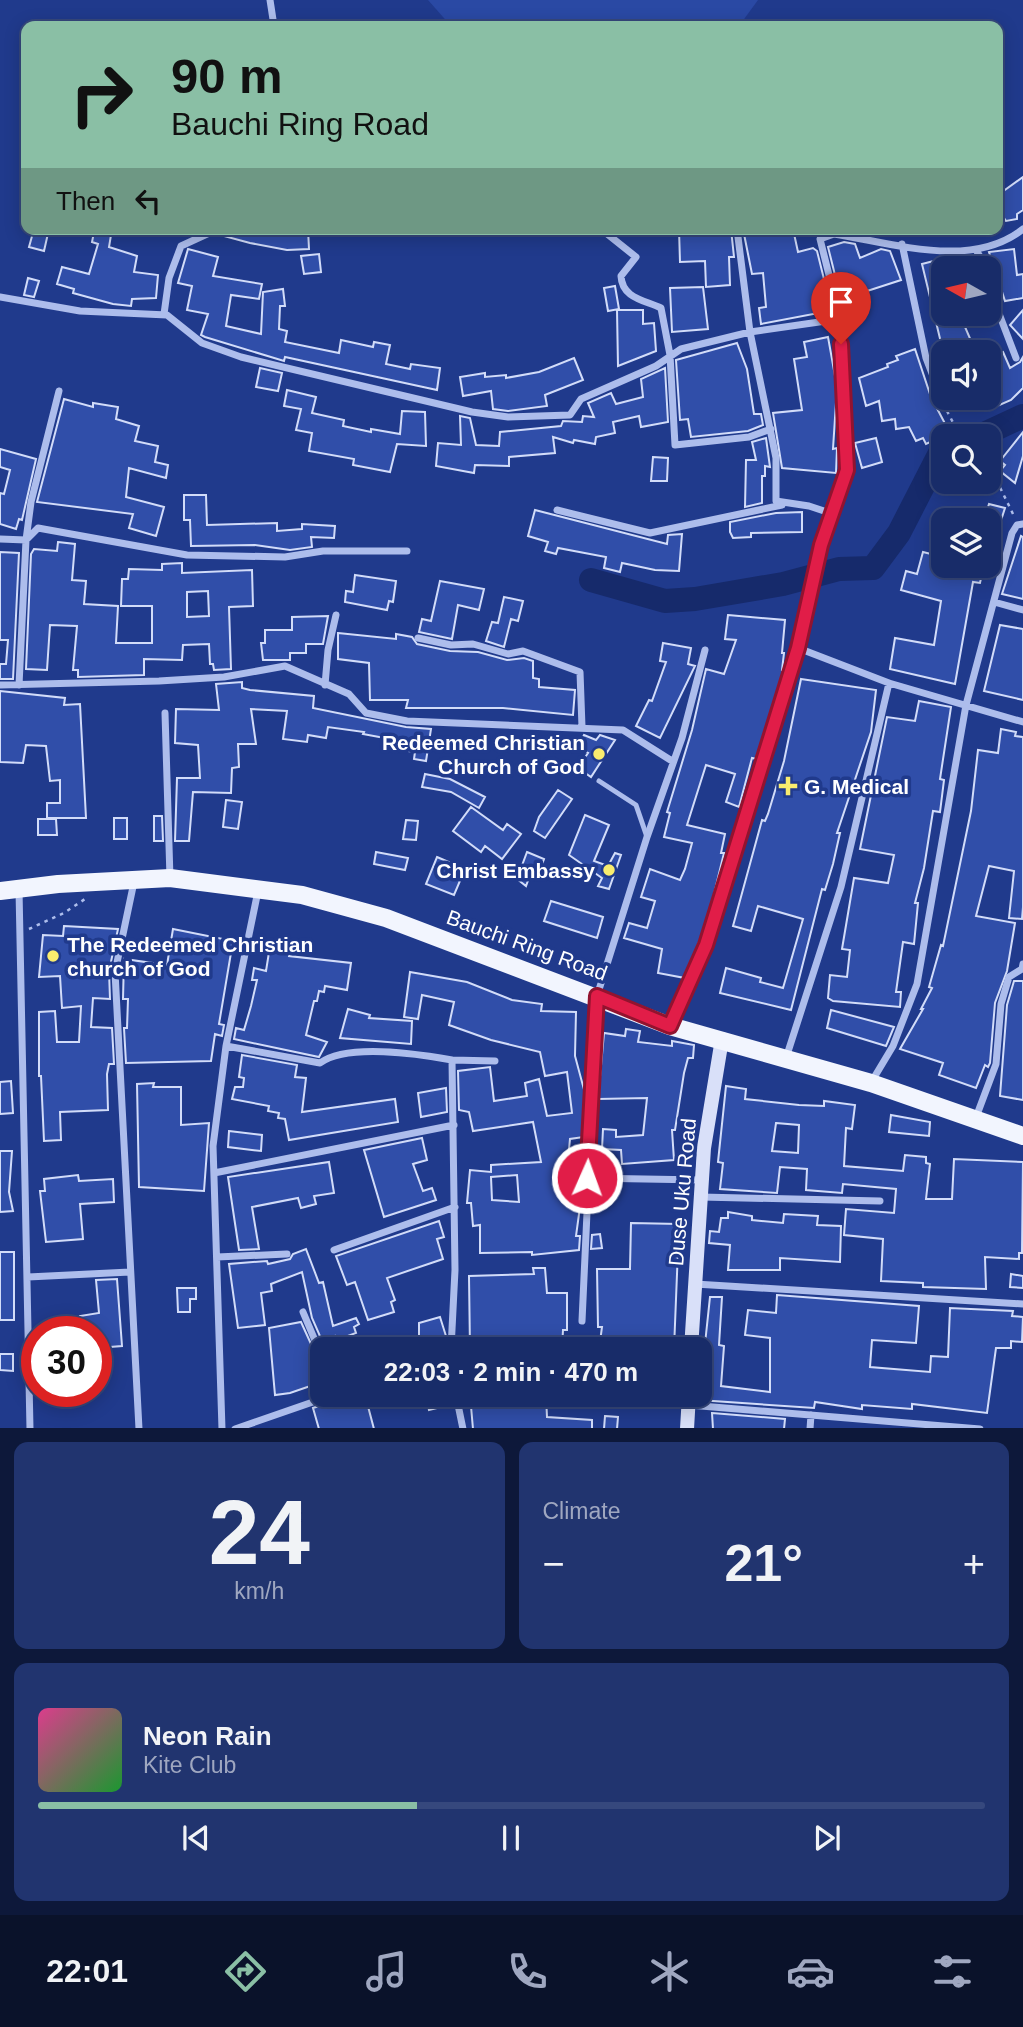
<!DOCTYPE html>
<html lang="en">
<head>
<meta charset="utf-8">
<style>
	:root { --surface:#182c69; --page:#21346f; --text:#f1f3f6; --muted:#9fa7c0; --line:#36487d; --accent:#8abfa5 }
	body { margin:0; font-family:Arial,sans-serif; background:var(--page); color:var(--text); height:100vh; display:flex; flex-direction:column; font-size:26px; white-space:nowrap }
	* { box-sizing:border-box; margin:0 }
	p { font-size:23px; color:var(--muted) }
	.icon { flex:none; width:38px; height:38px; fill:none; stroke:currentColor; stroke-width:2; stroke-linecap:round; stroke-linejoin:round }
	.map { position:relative; height:1428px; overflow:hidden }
	.sheet { display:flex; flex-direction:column; gap:14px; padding:14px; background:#0d183a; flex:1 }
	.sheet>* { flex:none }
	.guide { position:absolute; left:21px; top:21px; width:982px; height:214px; border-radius:14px; box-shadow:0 4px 18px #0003,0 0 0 2px var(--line); background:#8abfa5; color:#111; overflow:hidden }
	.needle { width:46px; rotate:278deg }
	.buttons { position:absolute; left:931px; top:256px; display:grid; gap:14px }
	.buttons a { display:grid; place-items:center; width:70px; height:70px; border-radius:14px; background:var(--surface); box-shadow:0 4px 18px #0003,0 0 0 2px var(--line); font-size:35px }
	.speed { position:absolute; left:21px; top:1316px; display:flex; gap:14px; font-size:35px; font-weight:700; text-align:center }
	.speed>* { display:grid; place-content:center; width:91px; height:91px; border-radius:50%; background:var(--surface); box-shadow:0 4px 18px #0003,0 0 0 2px var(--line); line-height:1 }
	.speed .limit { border:10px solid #d22; background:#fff; color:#111 }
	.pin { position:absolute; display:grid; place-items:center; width:60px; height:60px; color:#fff; margin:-72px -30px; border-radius:50% 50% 50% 0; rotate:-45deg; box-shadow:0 0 7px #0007 }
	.pin .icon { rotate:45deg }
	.me { position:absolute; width:77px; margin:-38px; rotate:2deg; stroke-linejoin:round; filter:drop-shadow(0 0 5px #0008) }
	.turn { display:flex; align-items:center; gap:24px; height:147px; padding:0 35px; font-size:32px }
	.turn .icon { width:91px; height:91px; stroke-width:2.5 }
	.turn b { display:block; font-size:49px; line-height:60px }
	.then { display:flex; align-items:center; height:66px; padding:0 35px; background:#0003; gap:14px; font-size:26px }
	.big { font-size:52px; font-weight:600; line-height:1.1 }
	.sheet .widget { flex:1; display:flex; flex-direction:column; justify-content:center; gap:10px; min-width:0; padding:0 24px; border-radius:14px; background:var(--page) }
	.sheet .dial { align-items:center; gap:0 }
	.dial b { font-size:91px; line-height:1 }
	.song { display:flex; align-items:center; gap:21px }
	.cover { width:84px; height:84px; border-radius:10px; background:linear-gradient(135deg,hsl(330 70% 55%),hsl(130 70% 35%)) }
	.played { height:7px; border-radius:4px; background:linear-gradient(90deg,var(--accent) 40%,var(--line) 40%) }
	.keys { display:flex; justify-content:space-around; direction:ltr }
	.heat { display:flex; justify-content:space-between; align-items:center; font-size:38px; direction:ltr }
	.sheet .tiles { flex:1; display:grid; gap:14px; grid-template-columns:1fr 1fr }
	.widget:last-child { grid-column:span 2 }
	.trip { position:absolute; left:310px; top:1337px; width:402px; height:70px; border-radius:14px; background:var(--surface); box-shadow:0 4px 18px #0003,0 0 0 2px var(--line); font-weight:600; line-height:70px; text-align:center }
	.tab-bar { display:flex; height:112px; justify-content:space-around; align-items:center; background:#0a122a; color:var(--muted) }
	.tab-bar .icon { width:49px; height:49px }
	.tab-bar .selected { color:var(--accent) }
	.tab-bar b { font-size:32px; color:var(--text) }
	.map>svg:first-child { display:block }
	.green { fill:#2a49a4 }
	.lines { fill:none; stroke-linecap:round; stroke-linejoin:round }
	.river { stroke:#162a6b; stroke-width:24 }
	.building { fill:#304ea9; stroke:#d2dcf9; stroke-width:2; fill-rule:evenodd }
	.path { stroke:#adbdec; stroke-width:2.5; stroke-dasharray:3.5 5; stroke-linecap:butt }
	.lane { stroke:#adbdec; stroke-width:5 }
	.street { stroke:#adbdec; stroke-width:7 }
	.secondary { stroke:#d9e0f9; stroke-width:14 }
	.primary { stroke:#f2f5fe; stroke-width:18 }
	.route-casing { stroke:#92132f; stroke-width:18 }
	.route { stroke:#e11d48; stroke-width:12 }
	.poi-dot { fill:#f9ec6e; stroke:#203a8c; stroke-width:2.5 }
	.labels { text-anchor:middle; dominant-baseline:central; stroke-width:7; stroke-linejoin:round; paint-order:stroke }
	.poi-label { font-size:21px; font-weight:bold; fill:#fff; stroke:#203a8c; text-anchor:end }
	.street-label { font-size:21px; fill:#fff; stroke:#203a8c }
</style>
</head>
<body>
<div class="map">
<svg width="1023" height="1429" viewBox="0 0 1023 1429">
	<rect width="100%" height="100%" fill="#203a8c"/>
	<path class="green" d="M428,0H758L739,26H451Z"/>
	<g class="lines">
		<path class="river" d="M980,436L1023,416
			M591,580L665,601L695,599L783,584L839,569L873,568L899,533L940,453L943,452"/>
	</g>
	<path class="building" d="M1023,177V210L1017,214V219L1006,221L998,209V195Z
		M34,229H49L44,251L29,247Z
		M102,229H112L109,247L137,256L134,272L158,275L156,298L132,299L131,306L113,304L73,293L74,289L57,284L62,267L89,274L98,244L92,242L94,232L101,233Z
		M224,229H308L309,249L287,250L250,243L220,235Z
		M679,229H731L734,257H729L730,285L706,287L705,261L680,262Z
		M743,229H793L798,252L813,248L817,251L828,295V301L822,302L824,312L761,324L759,308L766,307L763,273L752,274Z
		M844,242L855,244L860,258L881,249L890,251L901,280L858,294L856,286L839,291L828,247Z
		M188,249L218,257L213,276L262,284L259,299L231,295L226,326L261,334L263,292L283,289L285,306H280L279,329L287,331L285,342L339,353L341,340L373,347L374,342L390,345L386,364L410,369L411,364L440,368L437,390L285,357L284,361L205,337L201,335L208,314L187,310L192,286L178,283Z
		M1014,249L1017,275L1023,274V298L1005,301L989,252Z
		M319,254L321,272L304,274L301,256Z
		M949,257H957L959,268H943V313H959L972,343L943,351L922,264Z
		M28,278L39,281L34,297L24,295Z
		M615,286L619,309L608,311L604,288Z
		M703,287L708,329L672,332L670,288Z
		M617,310H643V324L654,323L656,351L618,366Z
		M1023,310V339L1010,325Z
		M828,337L837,387L833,449L837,448L836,473L782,468L773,413L802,410L794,359L807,357L804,342Z
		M737,343L747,369L754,414H761L763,425L748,431L691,437L688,419L680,420L676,360Z
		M915,349L931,397L950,433L926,444L923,438L916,441L909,427L896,429L895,419L882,421L879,401L866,406L859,378L888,367L887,364L898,360L896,356Z
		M1003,352L1010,368L1020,362L1023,357V388L1011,400L995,407L989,394V358Z
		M574,358L583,380L545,395L547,406L508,411L493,409L491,391L463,396L460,377L485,373V377L506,375V378L539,372Z
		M260,368L282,373L278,391L256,387Z
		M665,368L668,422L641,427L639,416L613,422L615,433L596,437L595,444L574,440L573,443L553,437L555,453L509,457V466L475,465L474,473L436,466L438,443L461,445L460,416L470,418L476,445L499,446L500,432L561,426L563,421L582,422L583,416L594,417L588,403L611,393L616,404L643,397L641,379Z
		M287,390L316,397L312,413L344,420L343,426L371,432V429L400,434L402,411L425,412L426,446L397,444L390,472L353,465L354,459L309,451L312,433L296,430L301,409L284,406Z
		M64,399L93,407V403L118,407L116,419L139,426L135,441L158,446L155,462L168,465L166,478L129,468L126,497L164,507L156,536L129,528L133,514L37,502Z
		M1023,432V456L1015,483L1000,471L1005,465L1000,461Z
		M766,438L770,467L765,466V476H762V503L745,507L746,460H756L752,442Z
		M876,438L882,462L862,468L855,443Z
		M0,449L36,459L22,520L19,519L16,529L0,524V493L4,494L10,470L0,467Z
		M653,457L668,458L667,481H651Z
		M184,495H206L207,525L277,523V531L302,529V524L335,526L334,538L311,537L312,547L290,550L255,545L191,546L190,520H184Z
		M989,504L1005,508L991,551L989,520H984Z
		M535,510L667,544L668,535L682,534L679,571L655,570L622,563L620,572L604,568L606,557L558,548L556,554L545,551L548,542L528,536Z
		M802,512V532L751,533V537L733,538L730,532V522L776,513Z
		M1021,536L1023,537V599L1002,594Z
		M58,542L75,544L72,580L86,581L84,604L118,606L116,643H152V606H121L122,579H128L129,569L162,570V564L182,563V573L252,570L253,606L229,607L231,669L214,670L213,664H210L209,644L183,645L182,660L144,659V675L78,677V670H73L77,626L50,625L47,670L26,669L31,554L34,549L57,551ZM208,591L209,616L187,617V592Z
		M0,552L19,553L13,679H0V664H6L8,640H0Z
		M923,552L943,557V565H984L980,583L973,582L955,684L890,669L895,638L934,645L941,601L901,590L906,571L917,574Z
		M355,575L396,581L393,602L389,601L387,610L345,602L346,591L353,592Z
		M440,581L484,589L479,610L458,605L452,639L419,632L422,619L431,621Z
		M504,597L523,601L518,621L511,619L504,647L486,641L492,622L498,623Z
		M728,615L785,620L782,653H784L782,670L785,671L757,759L752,758L739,807L726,802L735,774L706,765L687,825L725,834L721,853H724L708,919L685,978L658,973L662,949L624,938L629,923L647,928L655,901L641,897L650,869L680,880L685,869L692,843L664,837L670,813L667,812L692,730L706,669L724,674L736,640L725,639Z
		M328,616L323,644H306V653H290V660H263L261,643H265V630H292V617Z
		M1000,625L1023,629V700L984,691Z
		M338,633L396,639V634L412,637L417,644L450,651L478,652L507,660L524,658L533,661V678L539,679V687L575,690L573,715L503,708H406L408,700H370L369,663L338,659Z
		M663,643L691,648L688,664L695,666L660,738L636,726L649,700L652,701L666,662L660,661Z
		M801,679L876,690L871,732L837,833H840L833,864L825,890L822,889L791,1010L720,993L726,968L761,978L760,982L783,988L803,919L758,906L751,931L733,926L762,820L765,821L768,814L784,761Z
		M242,682V688L250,690L314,696L313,708L406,727L431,729L426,761L414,759L415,752L400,750L401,741L363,734L364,732L328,727L326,738L308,735L307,742L283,739L287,711L251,709L256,744H238L239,767L232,768L231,793L193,792L189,841H175L177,778H200L198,745L175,743L176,709L219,710L216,684Z
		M0,691L65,698L64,705L80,704L86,818H47V803H60V780L50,781L46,746L26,745L23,763L0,762Z
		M919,701L951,707L940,779L944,780L940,812L933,811L924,868L915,903H918L914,944L903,942L896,992H901L900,1007L833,1001L828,998L830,975L847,977L850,950L842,949L854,878L888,883L894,855L860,849L887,717L915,721Z
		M1001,729L1016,732L1015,736L1023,737V907L1022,919L1009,918L1014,871L989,866L976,916L1015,923L1007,971L995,1003L990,1063L988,1067L985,1065L976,1088L939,1075L943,1063L900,1049L923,1009H921L932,988L929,987L941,945L943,946L971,811L978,750L998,753Z
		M584,735L596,740L600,735L615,740L591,777L578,768L588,753L577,748Z
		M425,774L450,779L485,797L479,808L451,792L422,787Z
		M558,790L572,799L545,838L534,831L539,817Z
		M226,800L242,802L238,829L223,827Z
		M471,807L503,830L507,824L521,834L502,859L485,846L481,852L453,831Z
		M585,815L609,825L594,861L608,866L615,853L621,855L609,889L598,886L602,878L569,855Z
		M154,816H162L163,841H154Z
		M114,818H127V839H114Z
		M38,819H56L57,835H38Z
		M406,820L418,821L416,840L403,839Z
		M376,852L408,858L405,870L374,864Z
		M527,852L544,859L537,878L530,875L526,886L517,879Z
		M437,857L465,869L454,895L426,884Z
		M551,901L603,917L597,938L544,921Z
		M64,926L118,929L109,971L110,999L93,998L91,1027L112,1028L114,1064H109L107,1074L108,1110L60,1112L61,1140L44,1141L41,1076H39V1012L55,1011L57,1042H79L81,1006L62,1008L60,976L39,977L43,935L63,936Z
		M173,929L233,941L219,1024L224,1025L222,1036L215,1034L211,1061L126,1063L124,1028H127L128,999H123L124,959L167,965Z
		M270,946L290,948L289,956L351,963L347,990L325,986L324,992L319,991L317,1001H314L306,1035L327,1042L319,1057L234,1039L236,1028L244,1030L251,1006L257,980H252L254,968L266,971Z
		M410,972L467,982L512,1000L542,1004L541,1011L576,1012L575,1056L586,1097L584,1137L570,1139L565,1191L582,1192L576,1236H580L579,1250L532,1255V1252L480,1253V1225L473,1226L471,1203H467L470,1170L491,1172V1165L541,1162L533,1122L473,1131L469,1112L459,1110L458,1071L490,1067L494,1101L527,1096L525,1083L539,1079L547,1116L572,1113L567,1072L545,1076L540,1052L491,1040L449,1025L454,1002L422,995L418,1019L404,1017ZM517,1175L519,1202L492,1200L491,1177Z
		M1014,981H1023V1100L1000,1096L1007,1005Z
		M348,1009L370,1015L369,1018L412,1021L411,1044L340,1038Z
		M831,1010L894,1027L886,1046L827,1028Z
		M626,1029L640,1031L638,1042L672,1046V1041L694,1045L693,1058H688L684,1073L675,1130H672L674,1160L622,1164L621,1150L602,1149L603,1129L616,1130V1137L643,1135L647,1098L598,1099L604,1033L625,1036Z
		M242,1055L297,1065L295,1077L306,1078L302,1112L395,1099L398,1122L289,1140L285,1119L278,1118L279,1113L268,1111L269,1106L232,1099L235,1087H243L244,1078L239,1077Z
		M11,1081L13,1113L0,1114V1082Z
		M154,1083L153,1087H181V1125L209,1123L204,1191L139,1187L137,1084Z
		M726,1086L746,1089L745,1099L799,1105L824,1106V1101L855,1105L852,1129L846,1128L844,1166L903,1171L905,1155L926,1157V1163L930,1164L926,1199H952L954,1159L1023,1162L1022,1253H1019V1259L985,1257L986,1289L923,1287V1283L881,1281L883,1239L844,1235L846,1209L894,1213L896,1189L843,1184L842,1193L806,1190L807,1169L780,1167L777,1193L720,1189L723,1163L718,1162ZM776,1123L799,1125L798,1153L772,1151Z
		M446,1088L447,1112L421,1117L418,1093Z
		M891,1115L930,1122L929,1136L889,1132Z
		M229,1131L262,1135L261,1151L228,1147Z
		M422,1138L427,1160L413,1164L423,1191L432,1188L436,1200L384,1217L364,1150Z
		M0,1151H12L9,1192L13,1211L0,1212Z
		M329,1162L334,1193L314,1196L316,1204L301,1208L298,1198L252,1207L259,1249L239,1250L228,1177Z
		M78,1175L79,1181L113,1179L114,1202L80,1204L83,1239L46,1242L40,1191H45L44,1179Z
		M605,1192V1206L593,1207L594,1193Z
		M728,1212L752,1216V1220L783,1223L784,1214L818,1216L817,1225L841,1226L840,1262L780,1258V1270H728L730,1245L709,1243L710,1231L719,1232L721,1218H728Z
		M439,1221L444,1237L437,1239L443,1259L387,1278L395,1300L391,1302L394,1312L368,1320L355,1282L347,1285L336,1256Z
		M631,1223L679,1224L674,1349H599L602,1327H598L597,1269H630Z
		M600,1234L602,1248L591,1249L592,1235Z
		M306,1249L319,1283L323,1282L333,1326L356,1318L359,1324L354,1327L356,1333L337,1340L335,1336L323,1343L312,1318L302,1272L271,1284L272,1291L261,1293L265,1325L238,1328L229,1264L267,1261L268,1264L290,1259L293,1254Z
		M0,1252H14V1320H0Z
		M533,1268H545L547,1293H567V1330H563L562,1349H470L469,1276L534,1274Z
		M1011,1274L1023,1276V1288L1010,1287Z
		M117,1279L122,1346L97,1348L96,1332H82L80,1316L99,1313L96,1280Z
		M177,1288H196V1299H190V1312H178Z
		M777,1295L919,1306L916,1343L872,1340L870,1367L930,1372L931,1356L948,1357L950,1308L1013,1311L1012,1316L1023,1317L1022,1342L1011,1341V1348H996L987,1413L912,1404V1409L862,1405V1409L815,1402L814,1408L699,1400L710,1297H722L719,1345L724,1346L721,1386L770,1392V1338L745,1335L748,1310L776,1313Z
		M440,1317L446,1336L445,1349H419V1323Z
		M301,1322L322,1368V1382L290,1393L275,1395L269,1328Z
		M0,1354H13V1371L0,1370Z
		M353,1395H365L374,1429H319L313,1408Z
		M426,1395H447L449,1405L429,1410Z
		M470,1395H546L547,1417L592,1420V1429H473Z
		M712,1413L785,1419L784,1429H713Z
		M605,1416L618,1417L617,1429H604Z"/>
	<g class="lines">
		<path class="path" d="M947,411L960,436
			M989,465L1014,516
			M29,929L64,913L85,899"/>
		<path class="lane" d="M599,781L636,805L647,837"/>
		<path class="street" d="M270,0L274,26
			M601,229L636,257L621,276C622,298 644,300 661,308L670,355L675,445L749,437L771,429
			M737,229L750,332L776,458V501L809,506L833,514
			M902,244L926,358L943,402
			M976,250L987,268
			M989,270L998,311L1016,358
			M0,297L80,311L167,315L202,343L241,357L472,412L508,417L570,415L581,399L656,366L681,349L750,332L840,319
			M167,315L164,314L169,278L181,246L218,229
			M557,510L650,533L782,505
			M0,539L26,540L38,528L187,555L285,557L323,551H407
			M994,602L1023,610
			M418,638L451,645L473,644L508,654L523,651L580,672L582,727
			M798,648L889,683L1023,722
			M0,685L159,681L224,677L285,666L349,694L366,713L407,721L623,730L672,761
			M19,685L26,540L31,502L59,391
			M325,685L328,650L336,615
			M165,713L170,878
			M134,882L115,972L139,1429
			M19,890L30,1429
			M670,1026L706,945L798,648L821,545L847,470L840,319L820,239L834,234C893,243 971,270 1023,229
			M226,1046L320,1063C347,1043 419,1054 452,1060L455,1270L451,1349
			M786,1058L841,887L889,683
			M452,1060L495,1061
			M872,1081L893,1046L917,984L966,705L1012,533L1017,525L1023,524
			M975,1120L996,1064L1001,1004L1009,977L1022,969L1023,964
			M214,1173L454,1125
			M587,1178L702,1180
			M701,1197L880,1201
			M334,1250L455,1207
			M217,1257L287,1254
			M28,1277L130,1272
			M695,1284L1023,1304
			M303,1312L322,1357
			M582,1321L597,996L647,837L682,738L705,650
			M456,1395L463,1429
			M689,1405L980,1429
			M222,1429L213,1146L226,1046L258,891
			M235,1429L333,1395
			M810,1429L811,1415"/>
		<path class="secondary" d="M691,1349L704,1148L722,1039
			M687,1429L689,1395"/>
		<path class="primary" d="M0,891L58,884L170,878L302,895L386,918L670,1026L871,1083L1023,1136"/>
	</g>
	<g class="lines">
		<g class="route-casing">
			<path id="route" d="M587,1178L597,996L670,1026L706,945L798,648L821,545L847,470L841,344"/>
		</g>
		<use href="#route" class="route"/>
	</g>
	<g class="poi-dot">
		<circle cx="599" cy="754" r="7"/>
		<path d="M784.5 775.5h7v7h7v7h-7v7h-7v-7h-7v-7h7z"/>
		<circle cx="609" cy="870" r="7"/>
		<circle cx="53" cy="956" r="7"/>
	</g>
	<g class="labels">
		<g class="poi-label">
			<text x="585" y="742">Redeemed Christian<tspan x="585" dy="24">Church of God</tspan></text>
			<text x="804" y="786" text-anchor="start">G. Medical</text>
			<text x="595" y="870">Christ Embassy</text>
			<text x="67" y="944" text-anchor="start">The Redeemed Christian<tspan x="67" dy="24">church of God</tspan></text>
		</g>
		<g class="street-label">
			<text transform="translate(527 945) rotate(20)">Bauchi Ring Road</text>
			<text transform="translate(682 1192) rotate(-85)">Duse Uku Road</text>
		</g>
	</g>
</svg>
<div class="buttons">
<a><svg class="needle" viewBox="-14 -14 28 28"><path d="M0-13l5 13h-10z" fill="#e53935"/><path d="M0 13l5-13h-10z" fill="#9fa7c0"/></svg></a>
<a><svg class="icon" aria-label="sound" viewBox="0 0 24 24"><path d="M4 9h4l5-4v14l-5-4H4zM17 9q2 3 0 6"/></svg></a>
<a><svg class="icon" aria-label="search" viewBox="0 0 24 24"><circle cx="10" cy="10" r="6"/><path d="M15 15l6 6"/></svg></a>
<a><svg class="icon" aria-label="layers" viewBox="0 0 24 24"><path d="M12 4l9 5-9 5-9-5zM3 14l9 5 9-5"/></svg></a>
</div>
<div class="speed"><div class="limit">30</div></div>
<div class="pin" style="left:841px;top:344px;background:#d93025"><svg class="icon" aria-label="arrive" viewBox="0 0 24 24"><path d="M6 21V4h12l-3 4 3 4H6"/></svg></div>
<svg class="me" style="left:587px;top:1178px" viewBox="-20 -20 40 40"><circle r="17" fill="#e11d48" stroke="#fff" stroke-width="3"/><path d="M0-11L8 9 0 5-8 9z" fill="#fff"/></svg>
<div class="trip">22:03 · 2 min · 470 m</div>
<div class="guide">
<div class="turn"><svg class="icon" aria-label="right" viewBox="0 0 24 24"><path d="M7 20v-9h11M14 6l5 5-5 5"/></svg><div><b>90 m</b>Bauchi Ring Road</div></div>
<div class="then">Then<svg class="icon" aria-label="left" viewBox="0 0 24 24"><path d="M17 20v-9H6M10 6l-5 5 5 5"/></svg></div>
</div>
</div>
<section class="sheet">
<div class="tiles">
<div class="widget dial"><b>24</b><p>km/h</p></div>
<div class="widget"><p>Climate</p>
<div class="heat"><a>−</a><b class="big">21°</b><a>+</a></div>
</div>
<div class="widget">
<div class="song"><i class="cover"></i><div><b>Neon Rain</b><p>Kite Club</p></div></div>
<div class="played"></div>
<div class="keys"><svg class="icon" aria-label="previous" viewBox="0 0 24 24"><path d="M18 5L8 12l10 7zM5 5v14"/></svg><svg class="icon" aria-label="pause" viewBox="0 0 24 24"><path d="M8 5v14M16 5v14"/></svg><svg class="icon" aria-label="next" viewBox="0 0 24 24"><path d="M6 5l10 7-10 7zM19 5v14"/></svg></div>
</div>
</div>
</section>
<nav class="tab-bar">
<b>22:01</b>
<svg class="icon selected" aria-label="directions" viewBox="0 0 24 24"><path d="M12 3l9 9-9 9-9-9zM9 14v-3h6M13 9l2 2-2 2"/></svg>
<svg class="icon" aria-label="music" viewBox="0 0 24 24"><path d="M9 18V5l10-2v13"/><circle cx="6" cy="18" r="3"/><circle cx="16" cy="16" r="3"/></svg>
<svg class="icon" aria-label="phone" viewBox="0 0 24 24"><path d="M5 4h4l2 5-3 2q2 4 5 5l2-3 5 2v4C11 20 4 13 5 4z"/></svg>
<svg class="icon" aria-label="climate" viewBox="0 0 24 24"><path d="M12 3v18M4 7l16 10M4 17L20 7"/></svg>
<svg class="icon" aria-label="car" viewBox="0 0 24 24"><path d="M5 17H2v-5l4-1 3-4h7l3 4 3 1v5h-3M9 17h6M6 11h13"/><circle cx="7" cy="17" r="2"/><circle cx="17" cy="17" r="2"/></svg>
<svg class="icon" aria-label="filters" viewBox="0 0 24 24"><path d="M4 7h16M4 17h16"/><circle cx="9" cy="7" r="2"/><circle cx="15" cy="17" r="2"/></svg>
</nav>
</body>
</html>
